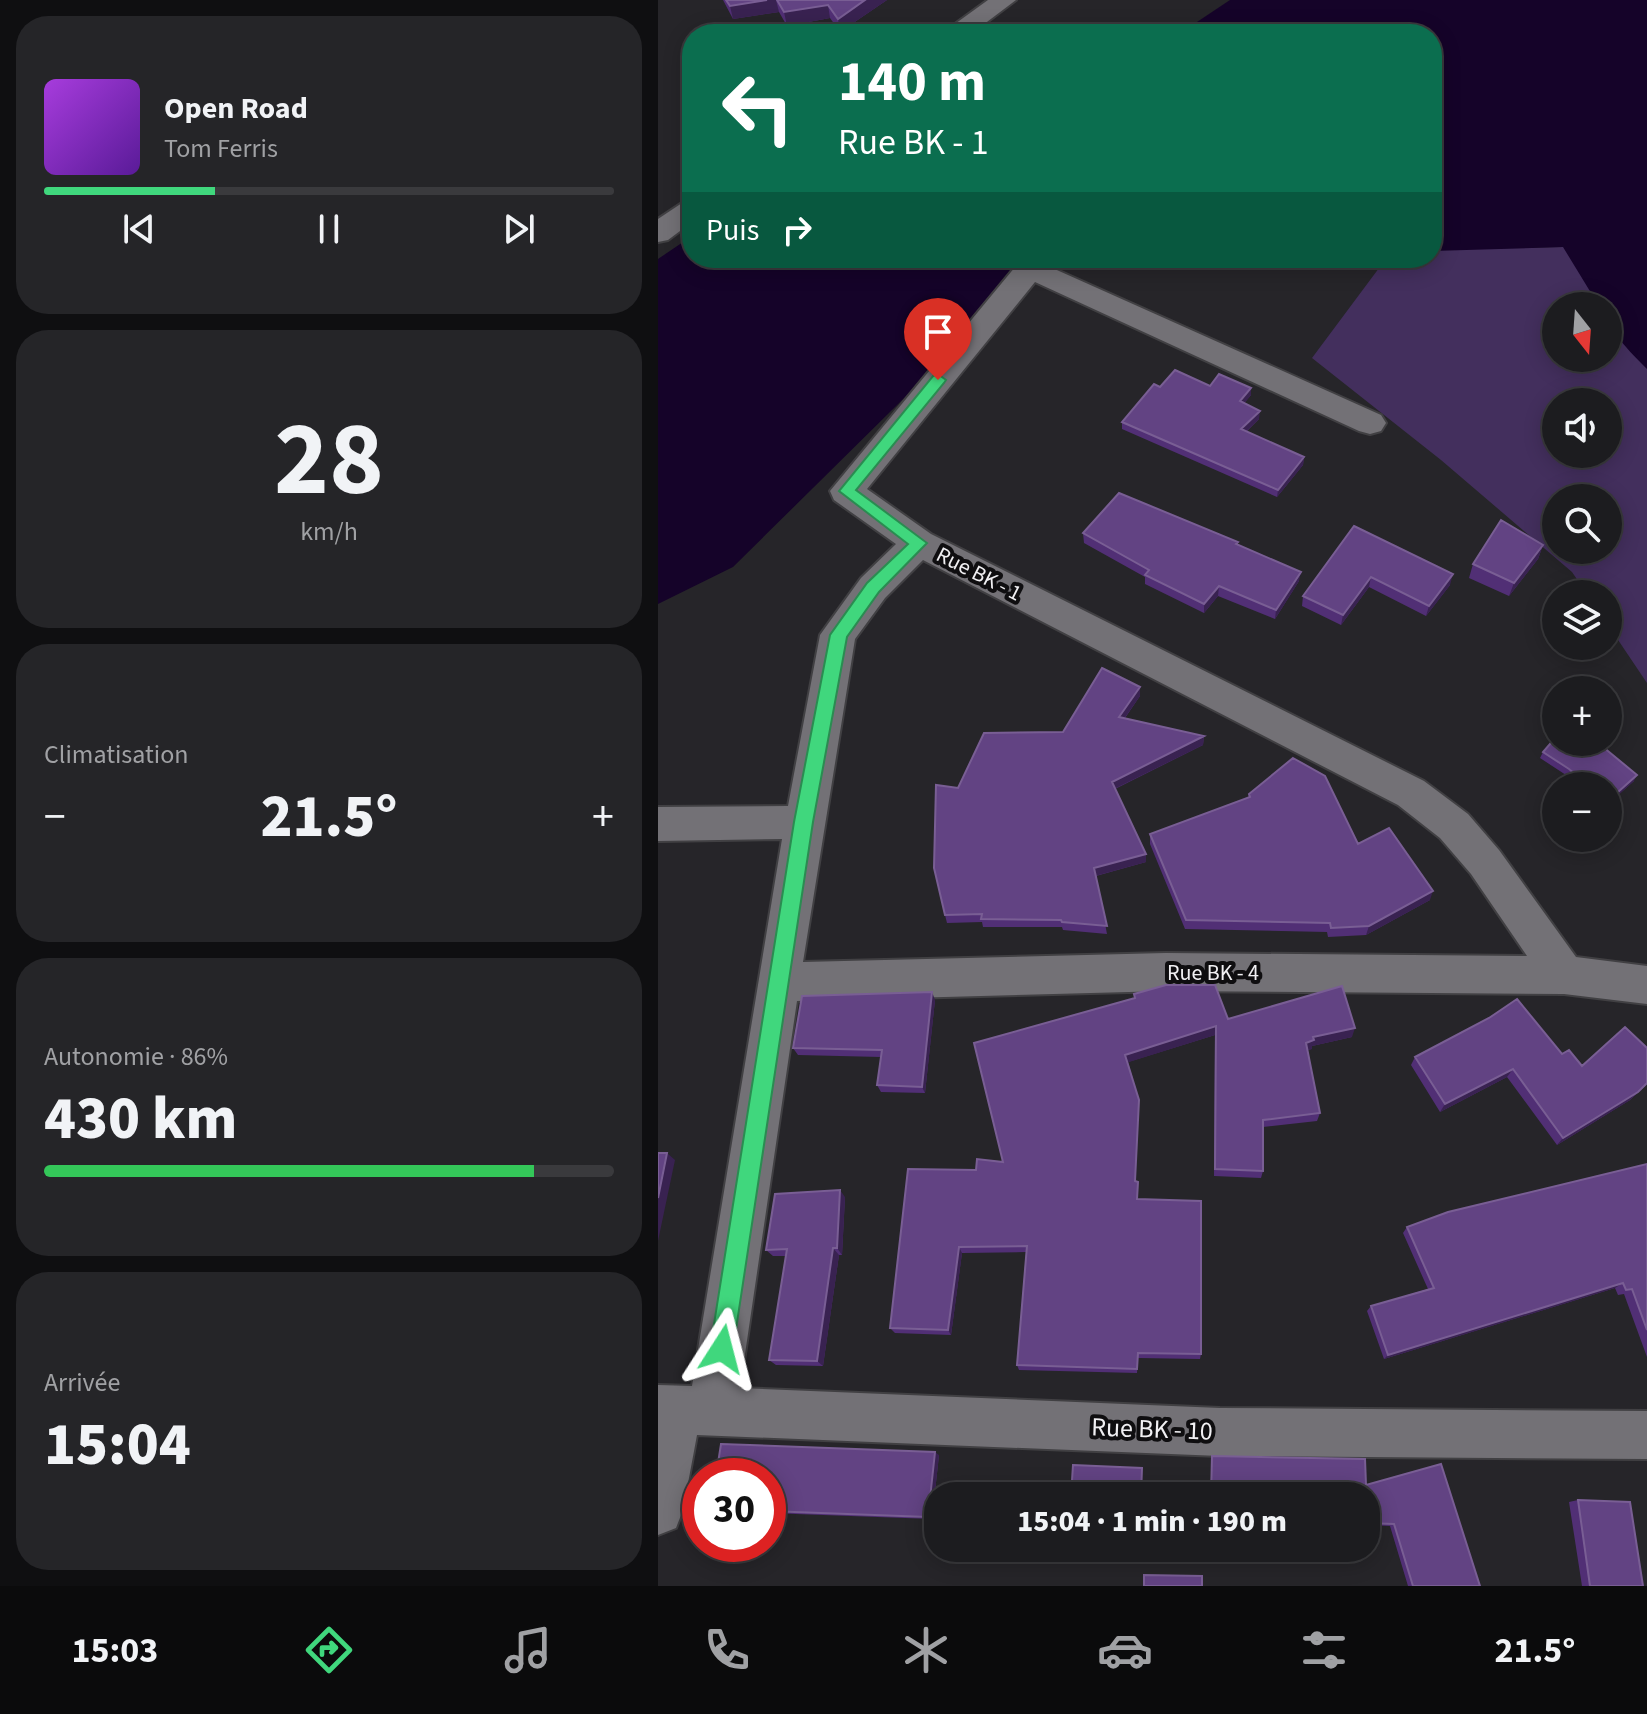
<!DOCTYPE html>
<html lang="fr">
<head>
<meta charset="utf-8">
<style>
	:root { --surface:#1c1c1f; --page:#252528; --text:#f1f3f6; --muted:#a0a1a4; --line:#3a3a3d; --accent:#40d77d }
	body { margin:0; font-family:"Source Sans 3",sans-serif; background:var(--page); color:var(--text); height:100vh; display:flex; flex-direction:column; font-size:30px; white-space:nowrap }
	* { box-sizing:border-box; margin:0 }
	p { font-size:26px; color:var(--muted) }
	.icon { flex:none; width:44px; height:44px; fill:none; stroke:currentColor; stroke-width:2; stroke-linecap:round; stroke-linejoin:round }
	.map { position:relative; flex:1; overflow:hidden }
	.details { display:flex; flex-direction:column; gap:16px; padding:16px; background:#0f0f11; width:658px }
	.details>* { flex:none }
	.banner { position:absolute; left:24px; top:24px; width:760px; height:244px; border-radius:32px; box-shadow:0 4px 20px #0003,0 0 0 2px var(--line); background:#0b6e4f; color:#fff; overflow:hidden }
	.needle { width:52px; rotate:163deg }
	.tools { position:absolute; left:884px; top:292px; display:grid; gap:16px }
	.tools a { display:grid; place-items:center; width:80px; height:80px; border-radius:50%; background:var(--surface); box-shadow:0 4px 20px #0003,0 0 0 2px var(--line); font-size:40px }
	.speed { position:absolute; left:24px; top:1458px; display:flex; gap:16px; font-size:40px; font-weight:700; text-align:center }
	.speed>* { display:grid; place-content:center; width:104px; height:104px; border-radius:50%; background:var(--surface); box-shadow:0 4px 20px #0003,0 0 0 2px var(--line); line-height:1 }
	.speed .limit { border:12px solid #d22; background:#fff; color:#111 }
	.pin { position:absolute; display:grid; place-items:center; width:68px; height:68px; color:#fff; margin:-82px -34px; border-radius:50% 50% 50% 0; rotate:-45deg; box-shadow:0 0 8px #0007 }
	.pin .icon { rotate:45deg }
	.me { position:absolute; width:88px; margin:-44px; rotate:9deg; stroke-linejoin:round; filter:drop-shadow(0 0 6px #0008) }
	.turn { display:flex; align-items:center; gap:28px; height:168px; padding:0 24px; font-size:36px }
	.turn .icon { width:104px; height:104px; stroke-width:2.5 }
	.turn b { display:block; font-size:56px; line-height:68px }
	.then { display:flex; align-items:center; height:76px; padding:0 24px; background:#0003; gap:16px; font-size:30px }
	.big { font-size:60px; font-weight:800; line-height:1.1 }
	.details .card { flex:1; display:flex; flex-direction:column; justify-content:center; gap:12px; min-width:0; padding:0 28px; border-radius:32px; background:var(--page) }
	.details .dial { align-items:center; gap:0 }
	.dial b { font-size:104px; line-height:1 }
	.song { display:flex; align-items:center; gap:24px }
	.cover { width:96px; height:96px; border-radius:12px; background:linear-gradient(135deg,hsl(280 70% 55%),hsl(270 70% 35%)) }
	.played { height:8px; border-radius:4px; background:linear-gradient(90deg,var(--accent) 30%,var(--line) 30%) }
	.keys { display:flex; justify-content:space-around; direction:ltr }
	.heat { display:flex; justify-content:space-between; align-items:center; font-size:44px; direction:ltr }
	.charge { height:12px; border-radius:6px; background:linear-gradient(90deg,#34c759 86%,var(--line) 0) }
	.trip { position:absolute; left:266px; top:1482px; width:456px; height:80px; border-radius:32px; background:var(--surface); box-shadow:0 4px 20px #0003,0 0 0 2px var(--line); font-weight:800; line-height:80px; text-align:center }
	.tab-bar { display:flex; height:128px; justify-content:space-around; align-items:center; background:#0b0b0c; color:var(--muted) }
	.tab-bar .icon { width:56px; height:56px }
	.tab-bar .active { color:var(--accent) }
	.tab-bar b { font-size:36px; color:var(--text) }
	main { display:flex; flex:1; min-height:0 }
	.map>svg:first-child { display:block }
	.green { fill:#432f5d; fill-rule:evenodd }
	.water { fill:#150329 }
	.lines { fill:none; stroke-linecap:round; stroke-linejoin:round }
	.street-casing { stroke:#414043; stroke-width:4 }
	.street { fill:#737176; fill-rule:evenodd }
	.wall { fill:#512f75 }
	.shaded-wall { fill:#392251 }
	.building { fill:#624383; stroke:#795e94; stroke-width:2 }
	.route { fill:#40d77d; stroke:#2a8c51; stroke-width:2 }
	.labels { text-anchor:middle; dominant-baseline:central; stroke-width:8; stroke-linejoin:round; paint-order:stroke }
	.street-label { font-size:22px; fill:#f1f0f3; stroke:#0f0e10 }
	.near-street-label { font-size:26px; fill:#f1f0f3; stroke:#0f0e10 }
</style>
</head>
<body>
<main>
<section class="details">
<div class="card">
<div class="song"><i class="cover"></i><div><b>Open Road</b><p>Tom Ferris</p></div></div>
<div class="played"></div>
<div class="keys"><svg class="icon" aria-label="previous" viewBox="0 0 24 24"><path d="M18 5L8 12l10 7zM5 5v14"/></svg><svg class="icon" aria-label="pause" viewBox="0 0 24 24"><path d="M8 5v14M16 5v14"/></svg><svg class="icon" aria-label="next" viewBox="0 0 24 24"><path d="M6 5l10 7-10 7zM19 5v14"/></svg></div>
</div>
<div class="card dial"><b>28</b><p>km/h</p></div>
<div class="card"><p>Climatisation</p>
<div class="heat"><a>−</a><b class="big">21.5°</b><a>+</a></div>
</div>
<div class="card"><p>Autonomie · 86%</p><b class="big">430 km</b><div class="charge"></div></div>
<div class="card"><p>Arrivée</p><b class="big">15:04</b></div>
</section>
<div class="map">
<svg width="989" height="1586" viewBox="0 0 989 1586">
	<rect width="100%" height="100%" fill="#262529"/>
	<path class="green" d="M930,0H989V683L950,625V594H929L914,572L783,460L654,358L727,260L774,258V251L781,249L905,247L906,97ZM898,306H950V358H898ZM898,402H950V454H898ZM898,498H950V550H898Z"/>
	<path class="water" d="M572,0H989V369C971,350 950,333 950,306H941L905,247L774,251V34H521Z
		M34,236V258H370L314,331L75,567L0,604V259Z"/>
	<g class="lines">
		<g class="street-casing">
			<path id="street" d="M330,0H358L313,34H283Z
				M34,200V222L10,240L0,242V219L24,203Z
				M372,258L723,415L728,423L723,431L712,434L701,431L377,282L209,489L273,534L766,781L810,814L841,850L918,957L989,966V1004L906,994L508,991L139,1001L82,1388L562,1408L989,1411V1459L562,1456L39,1435L25,1510L18,1528L0,1535V1385L34,1386L124,839L0,841V807L130,806L162,635L203,578L238,544L176,500L172,491L362,261ZM265,560L740,805L782,838L813,874L869,956L508,953L145,962L197,639L227,598Z"/>
		</g>
		<use href="#street" class="street"/>
	</g>
	<path class="wall" d="M65,0H229L182,32L172,18L129,26L121,12L75,19Z
		M552,386L593,395L586,403L601,419L588,432L646,457L645,465L619,497L464,429V422Z
		M696,526L792,585L768,616L711,587L683,625L644,606L645,596Z
		M425,533L580,542V545L641,581L617,619L560,596L546,613L487,584V577L426,543Z
		M885,545L880,559L851,596L811,578L815,564Z
		M482,687V696L467,718L546,736L545,745L457,789L488,862L438,876L449,934L405,930L404,927H325L324,922L289,923L287,915L405,732Z
		M885,752L976,781L950,804V786H921L908,775L882,758Z
		M591,794L700,844L772,900L708,935L670,937L669,932L527,929L492,844V834L590,798Z
		M476,994L570,1019L694,1037L654,1046V1049L649,1050L662,1113L659,1121L605,1127V1171L603,1178L556,1176L557,1035L470,1062L481,1100L477,1181L480,1200L543,1354L542,1359L480,1358L479,1373L361,1370L359,1365L368,1252L304,1253L293,1335L237,1333L232,1328L318,1170L345,1162L476,999Z
		M277,1000L267,1093L223,1092L219,1085L223,1057L140,1055L135,1048Z
		M989,1048V1084L972,1100L899,1145L849,1077L782,1112L753,1065L757,1057L904,1054L924,1066Z
		M989,1164V1357L966,1294L960,1295L957,1288L726,1359L709,1311L713,1306L770,1289L745,1233L749,1227Z
		M187,1197L184,1255H181L165,1366L118,1365L111,1360L128,1256H115L108,1250Z
		M281,1455L274,1519L110,1513V1476Z
		M554,1456L708,1485L822,1586H750L732,1526L708,1525V1496H552Z
		M920,1500L985,1586H924L911,1502Z"/>
	<path class="shaded-wall" d="M109,0H118L121,12L75,19L72,6Z
		M207,0H229L182,32L180,19Z
		M170,5L172,18L129,26L126,12Z
		M593,388V395L582,409V401Z
		M602,411L601,419L582,437L583,429Z
		M646,457L645,465L619,497L620,490Z
		M885,545L880,559L851,596L856,583Z
		M643,572L641,581L617,619L618,610Z
		M795,574L792,585L768,616L771,606Z
		M713,577L711,587L683,625L685,615Z
		M561,586L560,596L546,613V604Z
		M482,687V696L461,726V717Z
		M546,736L545,745L454,790V782Z
		M979,775L976,781L950,804V801Z
		M488,854V862L437,876L436,868Z
		M775,891L772,900L708,935L711,926Z
		M274,992L277,1000L267,1093L264,1087Z
		M558,1026L557,1035L468,1063L467,1055Z
		M697,1028L694,1037L654,1046V1049L645,1051L648,1043L655,1037Z
		M855,1069L849,1077L782,1112L787,1104Z
		M989,1083L972,1100L899,1145L905,1138Z
		M9,1153L17,1160L0,1241V1198Z
		M182,1190L187,1197L184,1255L179,1248Z
		M301,1247L304,1253L293,1335L290,1330Z
		M175,1248L181,1255L165,1366L159,1361Z
		M965,1283L957,1288L726,1359L730,1355Z
		M277,1452L281,1455L274,1519L270,1517Z"/>
	<path class="building" d="M68,0H109L72,6Z
		M119,0H207L180,19L170,5L126,12Z
		M517,370L552,386L561,374L593,388L582,401L602,411L583,429L646,457L620,490L464,422L496,384L502,387Z
		M461,493L580,542L578,544L643,572L618,610L561,586L546,604L487,575L491,570L425,533Z
		M843,520L885,545L856,583L815,564Z
		M696,526L795,574L771,606L713,577L685,615L645,596Z
		M444,668L482,687L461,717L546,736L454,782L488,854L436,868L449,926L404,922L403,920L323,919L324,914L287,915L276,868L278,785L300,788L326,733L405,732Z
		M898,737V742H939L979,775L950,801V786H931L911,769L885,752Z
		M635,758L667,776L700,844L731,828L775,891L711,926L673,928L672,923L528,920L492,834L592,797L591,794Z
		M508,985H557L570,1019L684,986L697,1028L655,1037L656,1040L648,1043L662,1113L605,1120V1171L557,1169L558,1026L467,1055L481,1100L477,1181L480,1182L479,1199L543,1201V1354L480,1353L479,1369L359,1365L369,1246L301,1247L290,1330L232,1328L250,1169L318,1170L319,1159L345,1162L316,1043L477,998L476,994Z
		M274,992L264,1087L219,1085L224,1050L135,1048L144,996Z
		M859,999L904,1054L911,1050L924,1066L967,1027L989,1048V1083L980,1092L905,1138L855,1069L787,1104L757,1057L831,1018Z
		M0,1153H9L0,1198Z
		M989,1164V1330L974,1289L968,1290L965,1283L730,1355L713,1306L776,1288L749,1227L790,1212Z
		M182,1190L179,1248H175L159,1361L111,1360L129,1249L108,1250L117,1194Z
		M63,1444L277,1452L270,1517L110,1511V1476H58Z
		M554,1456L707,1459L708,1485L783,1464L822,1586H755L736,1524L708,1523V1496H553Z
		M415,1465L484,1468L483,1496H413Z
		M920,1500L972,1502L985,1586H932Z
		M486,1575L544,1576V1586H486Z"/>
	<path class="route" d="M280,374L288,380L286,383L198,490L269,543L221,592L189,637L155,822L75,1349L72,1357L64,1361L56,1357L52,1349L136,822L172,635L209,583L250,544L181,491L275,376Z"/>
	<g class="labels">
		<g class="street-label">
			<text transform="translate(321 574) rotate(27)">Rue BK - 1</text>
			<text x="555" y="973">Rue BK - 4</text>
		</g>
		<g class="near-street-label">
			<text transform="translate(494 1429) rotate(2)">Rue BK - 10</text>
		</g>
	</g>
</svg>
<div class="tools">
<a><svg class="needle" viewBox="-14 -14 28 28"><path d="M0-13l5 13h-10z" fill="#e53935"/><path d="M0 13l5-13h-10z" fill="#a0a1a4"/></svg></a>
<a><svg class="icon" aria-label="sound" viewBox="0 0 24 24"><path d="M4 9h4l5-4v14l-5-4H4zM17 9q2 3 0 6"/></svg></a>
<a><svg class="icon" aria-label="search" viewBox="0 0 24 24"><circle cx="10" cy="10" r="6"/><path d="M15 15l6 6"/></svg></a>
<a><svg class="icon" aria-label="layers" viewBox="0 0 24 24"><path d="M12 4l9 5-9 5-9-5zM3 14l9 5 9-5"/></svg></a>
<a>+</a>
<a>−</a>
</div>
<div class="speed"><div class="limit">30</div></div>
<div class="pin" style="left:280px;top:380px;background:#d93025"><svg class="icon" aria-label="arrive" viewBox="0 0 24 24"><path d="M6 21V4h12l-3 4 3 4H6"/></svg></div>
<svg class="me" style="left:64px;top:1349px" viewBox="-20 -20 40 40"><path d="M0-17L14 15 0 8-14 15z" fill="#40d77d" stroke="#fff" stroke-width="4"/></svg>
<div class="trip">15:04 · 1 min · 190 m</div>
<div class="banner">
<div class="turn"><svg class="icon" aria-label="left" viewBox="0 0 24 24"><path d="M17 20v-9H6M10 6l-5 5 5 5"/></svg><div><b>140 m</b>Rue BK - 1</div></div>
<div class="then">Puis<svg class="icon" aria-label="right" viewBox="0 0 24 24"><path d="M7 20v-9h11M14 6l5 5-5 5"/></svg></div>
</div>
</div>
</main>
<nav class="tab-bar">
<b>15:03</b>
<svg class="icon active" aria-label="directions" viewBox="0 0 24 24"><path d="M12 3l9 9-9 9-9-9zM9 14v-3h6M13 9l2 2-2 2"/></svg>
<svg class="icon" aria-label="music" viewBox="0 0 24 24"><path d="M9 18V5l10-2v13"/><circle cx="6" cy="18" r="3"/><circle cx="16" cy="16" r="3"/></svg>
<svg class="icon" aria-label="phone" viewBox="0 0 24 24"><path d="M5 4h4l2 5-3 2q2 4 5 5l2-3 5 2v4C11 20 4 13 5 4z"/></svg>
<svg class="icon" aria-label="climate" viewBox="0 0 24 24"><path d="M12 3v18M4 7l16 10M4 17L20 7"/></svg>
<svg class="icon" aria-label="car" viewBox="0 0 24 24"><path d="M5 17H2v-5l4-1 3-4h7l3 4 3 1v5h-3M9 17h6M6 11h13"/><circle cx="7" cy="17" r="2"/><circle cx="17" cy="17" r="2"/></svg>
<svg class="icon" aria-label="filters" viewBox="0 0 24 24"><path d="M4 7h16M4 17h16"/><circle cx="9" cy="7" r="2"/><circle cx="15" cy="17" r="2"/></svg>
<b>21.5°</b>
</nav>
</body>
</html>
